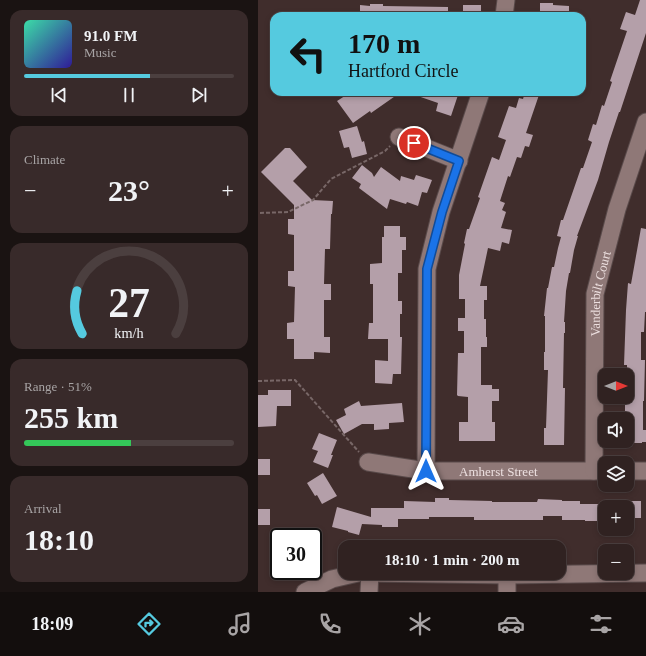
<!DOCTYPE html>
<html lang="en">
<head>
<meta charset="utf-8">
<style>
	:root { --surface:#302221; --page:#382a2a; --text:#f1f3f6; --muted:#a8a4a5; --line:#4b3f3f; --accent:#55cadf }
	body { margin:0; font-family:Georgia,serif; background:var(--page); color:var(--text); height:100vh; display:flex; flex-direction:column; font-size:15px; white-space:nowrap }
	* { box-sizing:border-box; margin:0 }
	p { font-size:13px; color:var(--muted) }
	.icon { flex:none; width:22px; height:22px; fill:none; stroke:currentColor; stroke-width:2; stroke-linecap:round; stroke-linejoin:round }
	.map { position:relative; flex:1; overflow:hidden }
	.panel { display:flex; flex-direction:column; gap:10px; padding:10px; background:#1a1312; width:258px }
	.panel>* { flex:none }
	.banner { position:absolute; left:12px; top:12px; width:316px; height:84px; border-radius:12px; box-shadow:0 2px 6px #0003,0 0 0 1px var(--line); background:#55cadf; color:#111; overflow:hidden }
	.needle { width:26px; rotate:90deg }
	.controls { position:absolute; left:340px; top:368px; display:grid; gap:8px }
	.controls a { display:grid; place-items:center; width:36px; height:36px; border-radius:8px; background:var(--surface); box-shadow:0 2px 6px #0003,0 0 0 1px var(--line); font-size:20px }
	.speed { position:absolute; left:12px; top:528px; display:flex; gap:8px; font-size:20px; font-weight:700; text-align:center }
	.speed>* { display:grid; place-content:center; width:52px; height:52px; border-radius:50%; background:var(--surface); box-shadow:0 2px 6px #0003,0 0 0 1px var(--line); line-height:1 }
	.speed .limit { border:2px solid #111; border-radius:6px; background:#fff; color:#111 }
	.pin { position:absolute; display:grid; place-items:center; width:34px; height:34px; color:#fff; margin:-17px; border:2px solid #fff; border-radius:50%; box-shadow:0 1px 4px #0007 }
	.me { position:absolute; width:44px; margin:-22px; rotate:0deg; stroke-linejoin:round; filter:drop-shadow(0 0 3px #0008) }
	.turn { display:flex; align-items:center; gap:14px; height:84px; padding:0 12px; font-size:18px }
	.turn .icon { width:52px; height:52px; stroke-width:2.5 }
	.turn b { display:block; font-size:28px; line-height:34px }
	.big { font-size:30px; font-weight:800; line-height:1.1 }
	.panel .tile { flex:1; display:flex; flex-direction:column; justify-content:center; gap:6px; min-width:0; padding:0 14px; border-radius:12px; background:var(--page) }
	.panel .dial { align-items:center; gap:0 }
	.dial svg { height:104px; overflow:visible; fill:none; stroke:var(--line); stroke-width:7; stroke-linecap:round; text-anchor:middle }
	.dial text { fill:var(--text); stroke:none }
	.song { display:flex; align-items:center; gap:12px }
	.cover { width:48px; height:48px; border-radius:6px; background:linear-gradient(135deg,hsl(160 70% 55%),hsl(250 70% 35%)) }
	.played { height:4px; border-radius:2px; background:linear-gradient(90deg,var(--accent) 60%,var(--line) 60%) }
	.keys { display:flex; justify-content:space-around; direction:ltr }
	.heat { display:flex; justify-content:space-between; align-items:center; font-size:22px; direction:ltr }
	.charge { height:6px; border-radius:3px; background:linear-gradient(90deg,#34c759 51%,var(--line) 0) }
	.trip { position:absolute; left:80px; top:540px; width:228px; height:40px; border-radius:12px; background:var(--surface); box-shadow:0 2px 6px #0003,0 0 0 1px var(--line); font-weight:800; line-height:40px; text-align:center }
	.tabs { display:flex; height:64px; justify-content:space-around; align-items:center; background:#130e0d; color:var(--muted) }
	.tabs .icon { width:28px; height:28px }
	.tabs .on { color:var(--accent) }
	.tabs b { font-size:18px; color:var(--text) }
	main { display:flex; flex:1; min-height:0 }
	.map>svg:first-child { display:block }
	.building { fill:#b49fa9 }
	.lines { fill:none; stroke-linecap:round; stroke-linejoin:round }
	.minor-casing { stroke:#594a4a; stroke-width:19 }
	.path { stroke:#786767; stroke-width:2; stroke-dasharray:4 2; stroke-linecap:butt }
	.minor { stroke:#8f7877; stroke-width:17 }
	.route-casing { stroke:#114b97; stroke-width:10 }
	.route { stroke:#1a73e8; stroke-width:7 }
	.labels { text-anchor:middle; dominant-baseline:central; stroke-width:4; stroke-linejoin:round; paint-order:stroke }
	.street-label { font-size:13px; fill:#ecdfdf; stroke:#352322 }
</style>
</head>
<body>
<main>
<section class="panel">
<div class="tile">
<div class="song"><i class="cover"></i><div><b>91.0 FM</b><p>Music</p></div></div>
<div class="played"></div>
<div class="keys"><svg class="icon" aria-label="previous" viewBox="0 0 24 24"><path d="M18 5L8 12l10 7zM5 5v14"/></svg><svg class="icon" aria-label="pause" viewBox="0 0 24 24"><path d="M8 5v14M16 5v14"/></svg><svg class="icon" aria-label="next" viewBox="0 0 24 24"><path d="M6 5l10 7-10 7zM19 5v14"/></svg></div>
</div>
<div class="tile"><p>Climate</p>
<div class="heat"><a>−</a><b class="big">23°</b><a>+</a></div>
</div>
<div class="tile dial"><svg viewBox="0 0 100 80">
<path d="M14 69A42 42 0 1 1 86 69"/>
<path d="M14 69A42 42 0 0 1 10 36" stroke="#55cadf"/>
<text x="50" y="56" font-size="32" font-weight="700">27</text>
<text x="50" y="72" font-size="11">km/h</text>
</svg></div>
<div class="tile"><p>Range · 51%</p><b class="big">255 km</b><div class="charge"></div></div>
<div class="tile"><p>Arrival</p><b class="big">18:10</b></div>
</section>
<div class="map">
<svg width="388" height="592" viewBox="0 0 388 592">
	<rect width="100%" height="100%" fill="#402d2c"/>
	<path class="building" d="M382,0H388V33L362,112H361L351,142L340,180L319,236H320L316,250L312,273H311L308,291L306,322H307V333H306L305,388H307L306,445H286V428H288L290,370H286V352H287V316H286L289,288H290L294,267H296L300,248L303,237L299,236L303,220H305L323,168H325L334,142L330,140L335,124L338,125L344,105L346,106L354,82L352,81L369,31L362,29L368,12L377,15Z
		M282,3H295V5L311,6V16H282Z
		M112,4H125V6L190,7V16H102V5L112,6Z
		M205,5H223V16H205Z
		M93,92H111L114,96L119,92H143L113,113L112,111L95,123L79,101Z
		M154,92H201L193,116L178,111L180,103L154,94Z
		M267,92H282L268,133L275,135L271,147L267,146L263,158L259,157L252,177L250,176L242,201L247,203L244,210L248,212L243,228L254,230L251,244L244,242L242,251L230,248L222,286H229V300H226V319H228V337H229V347H223V385H234V389H241V401H234V422H237V441H201V422H210V397L200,396L199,395L200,353H206V331H200V318H207V299H201V275L207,244L206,243L209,229H211L222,198L220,197L234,157L241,160L248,140L240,137L251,106L258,108L261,98L265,99Z
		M99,126L104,142L106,141L109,154L94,158L91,147L86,148L81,131Z
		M27,148H32L49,167L35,181L54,200L75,201L74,214H73L72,249H67L66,284H73V300H66V337H72V353L56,352V359H36V339H29V323L36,322L37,287L30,286V271H36V235L30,234V219H36V205L3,172Z
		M104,165L114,173L116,177L123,167L142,181L143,176L156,180L158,175L174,180L169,193L164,192L160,206L149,202L148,204L132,199L129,209L101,188L103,184L94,178Z
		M126,226H142V237H148V250H144V273H140V301H144V314H142V337H144L143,374H135L134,384L117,383V360L130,361V339H110L111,323H115V284H112V264L124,263V237H126Z
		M383,228L388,229V312H387L386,332H383V360H387L386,401H385V430H388V442H384V443H369V419H367V397H369V365H366L368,310L370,283L373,284Z
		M10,390H33V406H19L18,426L0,427V395H10Z
		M101,401L103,406L144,403L146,422L131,423V429L116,430V424H104L86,434L78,420L88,415L86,409Z
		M61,433L79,440L73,455H75L70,468L55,462L60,451L54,449Z
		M0,459H12V475H0Z
		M65,473L79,496L64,504L59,495L57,496L49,483Z
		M177,498H191V500L234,501V502H279L280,499L304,500V501H322V504H347V521H327V520H304V516H285V520H216V517H171V519H140V527H124V525L104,524L101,535L90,532V531L74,527L79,507L113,517V508H146V501L177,502Z
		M369,501H383V518H369Z
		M0,509H12V525H0Z"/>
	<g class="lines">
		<g class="minor-casing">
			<g id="minor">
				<path d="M246,16L248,0"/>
				<path d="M141,137L201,161"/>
				<path id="s1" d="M110,462L168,471H347"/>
				<path d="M168,471L169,269L183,212L223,92"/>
				<path id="s2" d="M336,471L337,294L359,209L388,122"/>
				<path d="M369,471H388"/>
				<path d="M110,573L249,575L388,573"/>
				<path d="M47,592L74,579L100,573"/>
				<path d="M111,592L112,573"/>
				<path d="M249,592V575"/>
			</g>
		</g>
		<path class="path" d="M2,213L30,212L55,200L73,179L127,151L132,146
			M0,381L37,380L101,452"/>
		<use href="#minor" class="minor"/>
	</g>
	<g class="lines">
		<g class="route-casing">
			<path id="route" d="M156,143L201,161L184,212L169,269L168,471"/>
		</g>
		<use href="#route" class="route"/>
	</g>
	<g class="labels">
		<g class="street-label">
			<text stroke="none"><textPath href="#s2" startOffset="178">Vanderbilt Court</textPath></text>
			<text stroke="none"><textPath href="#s1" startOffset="131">Amherst Street</textPath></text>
		</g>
	</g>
</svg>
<div class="controls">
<a><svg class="needle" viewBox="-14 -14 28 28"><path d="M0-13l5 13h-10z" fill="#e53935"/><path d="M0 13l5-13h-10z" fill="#a8a4a5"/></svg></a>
<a><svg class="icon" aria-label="sound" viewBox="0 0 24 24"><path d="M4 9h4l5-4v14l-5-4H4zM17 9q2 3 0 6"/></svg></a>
<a><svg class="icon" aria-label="layers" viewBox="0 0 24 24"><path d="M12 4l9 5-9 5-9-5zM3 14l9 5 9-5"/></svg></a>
<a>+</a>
<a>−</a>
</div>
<div class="speed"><div class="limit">30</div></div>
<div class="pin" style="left:156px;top:143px;background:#d93025"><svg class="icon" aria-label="arrive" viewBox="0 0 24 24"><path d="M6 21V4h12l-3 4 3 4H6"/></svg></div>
<svg class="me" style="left:168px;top:471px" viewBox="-20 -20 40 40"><path d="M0-17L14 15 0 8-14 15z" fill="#1a73e8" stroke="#fff" stroke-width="4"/></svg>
<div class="trip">18:10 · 1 min · 200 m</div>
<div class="banner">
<div class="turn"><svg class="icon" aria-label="left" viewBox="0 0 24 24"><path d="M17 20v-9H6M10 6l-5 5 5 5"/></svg><div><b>170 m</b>Hartford Circle</div></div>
</div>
</div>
</main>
<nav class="tabs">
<b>18:09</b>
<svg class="icon on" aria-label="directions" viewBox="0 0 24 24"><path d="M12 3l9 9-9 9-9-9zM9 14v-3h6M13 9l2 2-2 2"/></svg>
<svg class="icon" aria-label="music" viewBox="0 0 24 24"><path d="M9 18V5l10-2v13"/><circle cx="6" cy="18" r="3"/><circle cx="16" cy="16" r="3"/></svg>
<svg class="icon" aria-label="phone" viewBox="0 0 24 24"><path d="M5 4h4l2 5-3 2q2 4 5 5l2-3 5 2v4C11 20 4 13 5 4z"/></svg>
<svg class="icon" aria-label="climate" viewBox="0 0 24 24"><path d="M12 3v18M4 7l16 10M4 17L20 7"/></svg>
<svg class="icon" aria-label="car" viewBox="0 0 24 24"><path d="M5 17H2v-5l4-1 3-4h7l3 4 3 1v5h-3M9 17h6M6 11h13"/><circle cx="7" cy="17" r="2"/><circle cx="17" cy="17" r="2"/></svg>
<svg class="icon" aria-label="filters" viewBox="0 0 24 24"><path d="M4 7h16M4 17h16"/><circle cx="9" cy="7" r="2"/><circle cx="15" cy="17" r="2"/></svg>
</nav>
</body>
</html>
